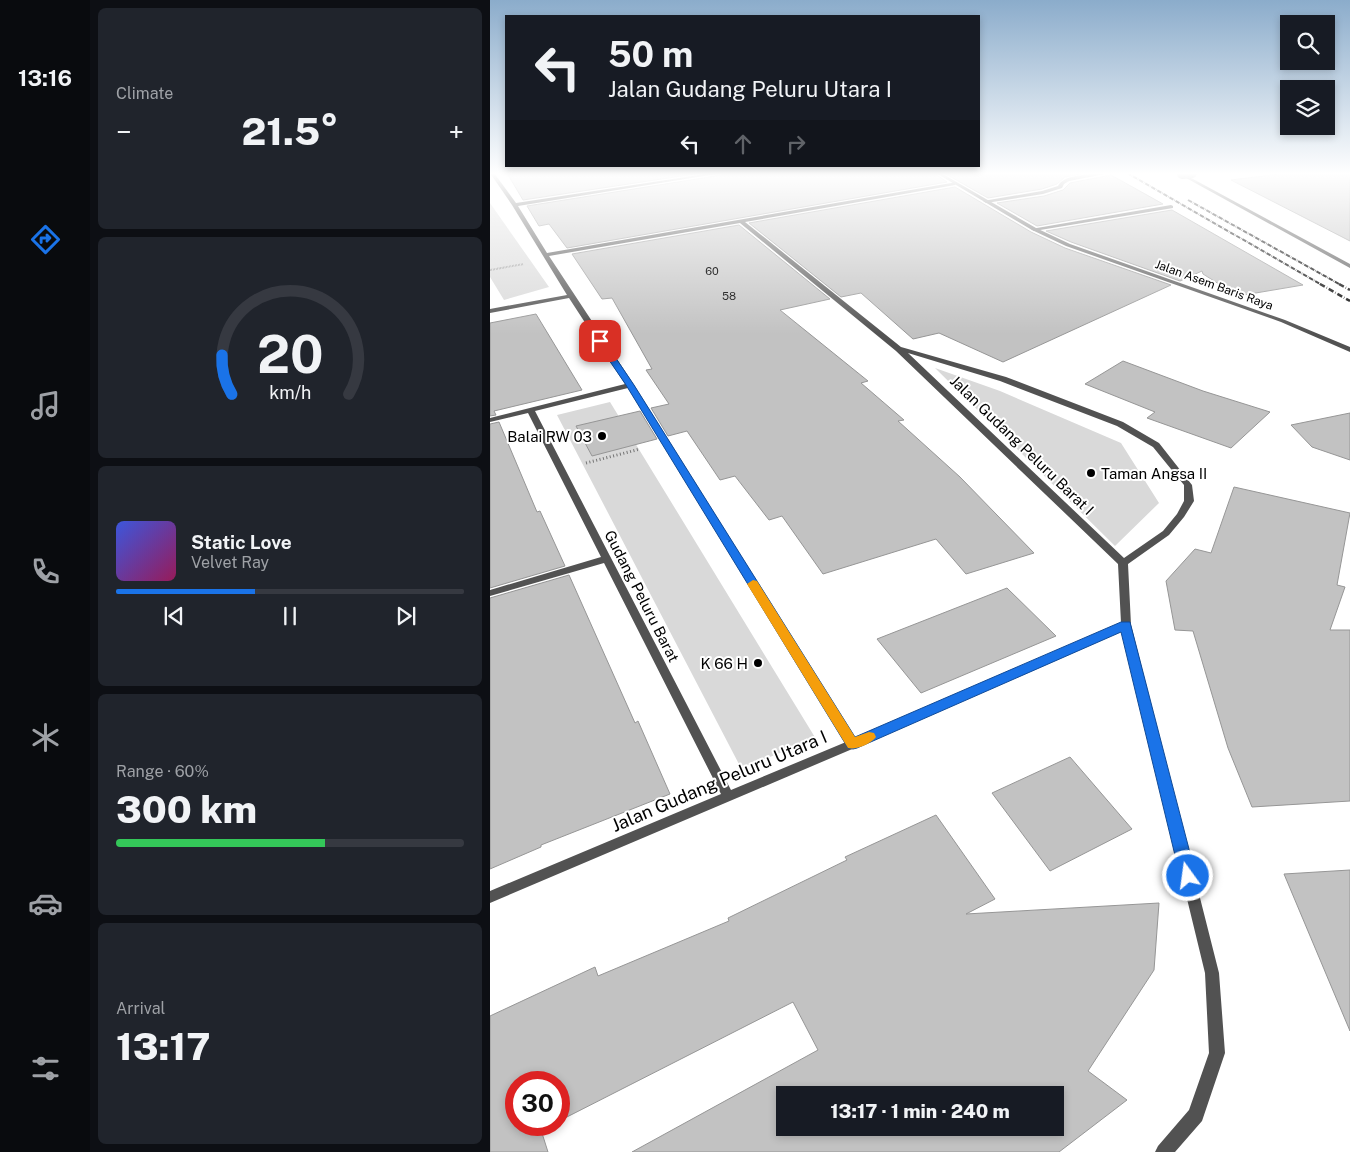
<!DOCTYPE html>
<html lang="en">
<head>
<meta charset="utf-8">
<style>
	:root { --surface:#171b24; --page:#20242c; --text:#f1f3f6; --muted:#9ea1a6; --line:#363941; --accent:#1a73e8 }
	body { margin:0; font-family:"Public Sans",sans-serif; background:var(--page); color:var(--text); height:100vh; display:flex; flex-direction:column; font-size:19px; white-space:nowrap }
	* { box-sizing:border-box; margin:0 }
	p { font-size:16px; color:var(--muted) }
	.icon { flex:none; width:28px; height:28px; fill:none; stroke:currentColor; stroke-width:2; stroke-linecap:round; stroke-linejoin:round }
	.map { position:relative; flex:1; overflow:hidden }
	.side { display:flex; flex-direction:column; gap:8px; padding:8px; background:#0d0f14; width:400px }
	.side>* { flex:none }
	.top-card { position:absolute; left:15px; top:15px; width:475px; height:152px; border-radius:0px; box-shadow:0 2px 8px #0003; background:#171b24; color:var(--text); overflow:hidden }
	.buttons { position:absolute; left:790px; top:15px; display:grid; gap:10px }
	.buttons a { display:grid; place-items:center; width:55px; height:55px; border-radius:0px; background:var(--surface); box-shadow:0 2px 8px #0003; font-size:25px }
	.speed { position:absolute; left:15px; top:1071px; display:flex; gap:10px; font-size:25px; font-weight:700; text-align:center }
	.speed>* { display:grid; place-content:center; width:65px; height:65px; border-radius:50%; background:var(--surface); box-shadow:0 2px 8px #0003; line-height:1 }
	.speed .limit { border:8px solid #d22; background:#fff; color:#111 }
	.pin { position:absolute; display:grid; place-items:center; width:42px; height:42px; color:#fff; margin:-21px; border-radius:10px; box-shadow:0 2px 8px #0006 }
	.me { position:absolute; width:55px; margin:-28px; rotate:346deg; stroke-linejoin:round; filter:drop-shadow(0 0 4px #0008) }
	.turn { display:flex; align-items:center; gap:18px; height:105px; padding:0 20px; font-size:22px }
	.turn .icon { width:65px; height:65px; stroke-width:2.5 }
	.turn b { display:block; font-size:35px; line-height:42px }
	.lanes { display:flex; align-items:center; height:48px; padding:0 20px; background:#0003; justify-content:center; gap:25px; direction:ltr }
	.lanes .off { opacity:.35 }
	.big { font-size:38px; font-weight:800; line-height:1.1 }
	.side .tile { flex:1; display:flex; flex-direction:column; justify-content:center; gap:8px; min-width:0; padding:0 18px; border-radius:8px; background:var(--page) }
	.side .dial { align-items:center; gap:0 }
	.dial svg { height:130px; overflow:visible; fill:none; stroke:var(--line); stroke-width:7; stroke-linecap:round; text-anchor:middle }
	.dial text { fill:var(--text); stroke:none }
	.song { display:flex; align-items:center; gap:15px }
	.cover { width:60px; height:60px; border-radius:8px; background:linear-gradient(135deg,hsl(230 70% 55%),hsl(330 70% 35%)) }
	.played { height:5px; border-radius:2px; background:linear-gradient(90deg,var(--accent) 40%,var(--line) 40%) }
	.keys { display:flex; justify-content:space-around; direction:ltr }
	.heat { display:flex; justify-content:space-between; align-items:center; font-size:28px; direction:ltr }
	.charge { height:8px; border-radius:4px; background:linear-gradient(90deg,#34c759 60%,var(--line) 0) }
	.trip { position:absolute; left:286px; top:1086px; width:288px; height:50px; border-radius:0px; background:var(--surface); box-shadow:0 2px 8px #0003; font-weight:800; line-height:50px; text-align:center }
	main { display:flex; flex:1; min-height:0 }
	.dock { display:flex; flex-direction:column; width:90px; justify-content:space-around; align-items:center; background:#090b0e; color:var(--muted) }
	.dock .icon { width:35px; height:35px }
	.dock .active { color:var(--accent) }
	.dock b { font-size:22px; color:var(--text) }
	.map>svg:first-child { display:block }
	.green { fill:#d9d9d9 }
	.building { fill:#c2c2c2; stroke:#969696; fill-rule:evenodd }
	.lines { fill:none; stroke-linecap:round; stroke-linejoin:round }
	.path-far1 { stroke:#747474; stroke-width:2; stroke-dasharray:0.5 1; stroke-linecap:butt }
	.path { stroke:#747474; stroke-width:3; stroke-dasharray:1 2.5; stroke-linecap:butt }
	.service { stroke:#525252; stroke-width:10 }
	.minor { fill:#525252; fill-rule:evenodd }
	.tertiary { fill:#525252; fill-rule:evenodd }
	.rail-far1 { stroke:#000; stroke-width:2; stroke-dasharray:4.5 1 0.5 1; stroke-linecap:butt }
	.rail { stroke:#000; stroke-width:2.5; stroke-dasharray:5.5 2 0.5 2; stroke-linecap:butt }
	.route { fill:#1a73e8; stroke:#114b97 }
	.slow { fill:#f59e0b }
	.poi-dot { fill:#000; stroke:#fff; stroke-width:2 }
	.labels { text-anchor:middle; dominant-baseline:central; stroke-width:4; stroke-linejoin:round; paint-order:stroke }
	.far-number-label { font-size:11px; fill:#303030 }
	.far-street-label { font-size:12px; fill:#000; stroke:#fff }
	.poi-label { font-size:15px; fill:#000; stroke:#fff; text-anchor:end }
	.street-label { font-size:15px; fill:#000; stroke:#fff }
	.near-street-label { font-size:18px; fill:#000; stroke:#fff }
</style>
</head>
<body>
<main>
<nav class="dock">
<b>13:16</b>
<svg class="icon active" aria-label="directions" viewBox="0 0 24 24"><path d="M12 3l9 9-9 9-9-9zM9 14v-3h6M13 9l2 2-2 2"/></svg>
<svg class="icon" aria-label="music" viewBox="0 0 24 24"><path d="M9 18V5l10-2v13"/><circle cx="6" cy="18" r="3"/><circle cx="16" cy="16" r="3"/></svg>
<svg class="icon" aria-label="phone" viewBox="0 0 24 24"><path d="M5 4h4l2 5-3 2q2 4 5 5l2-3 5 2v4C11 20 4 13 5 4z"/></svg>
<svg class="icon" aria-label="climate" viewBox="0 0 24 24"><path d="M12 3v18M4 7l16 10M4 17L20 7"/></svg>
<svg class="icon" aria-label="car" viewBox="0 0 24 24"><path d="M5 17H2v-5l4-1 3-4h7l3 4 3 1v5h-3M9 17h6M6 11h13"/><circle cx="7" cy="17" r="2"/><circle cx="17" cy="17" r="2"/></svg>
<svg class="icon" aria-label="filters" viewBox="0 0 24 24"><path d="M4 7h16M4 17h16"/><circle cx="9" cy="7" r="2"/><circle cx="15" cy="17" r="2"/></svg>
</nav>
<section class="side">
<div class="tile"><p>Climate</p>
<div class="heat"><a>−</a><b class="big">21.5°</b><a>+</a></div>
</div>
<div class="tile dial"><svg viewBox="0 0 100 80">
<path d="M14 69A42 42 0 1 1 86 69"/>
<path d="M14 69A42 42 0 0 1 8 45" stroke="#1a73e8"/>
<text x="50" y="56" font-size="32" font-weight="700">20</text>
<text x="50" y="72" font-size="11">km/h</text>
</svg></div>
<div class="tile">
<div class="song"><i class="cover"></i><div><b>Static Love</b><p>Velvet Ray</p></div></div>
<div class="played"></div>
<div class="keys"><svg class="icon" aria-label="previous" viewBox="0 0 24 24"><path d="M18 5L8 12l10 7zM5 5v14"/></svg><svg class="icon" aria-label="pause" viewBox="0 0 24 24"><path d="M8 5v14M16 5v14"/></svg><svg class="icon" aria-label="next" viewBox="0 0 24 24"><path d="M6 5l10 7-10 7zM19 5v14"/></svg></div>
</div>
<div class="tile"><p>Range · 60%</p><b class="big">300 km</b><div class="charge"></div></div>
<div class="tile"><p>Arrival</p><b class="big">13:17</b></div>
</section>
<div class="map">
<svg width="860" height="1152" viewBox="0 0 860 1152">
	<rect width="100%" height="100%" fill="#fff"/>
	<path class="green" d="M0,203L59,287L14,300L0,277Z
		M445,368L510,391L631,443L669,503L625,546Z
		M120,402L326,739L251,768L67,415Z"/>
	<path class="building" d="M17,173H211L33,200Z
		M234,173H444L457,182L77,248L59,224L49,226L37,206L232,175Z
		M454,173H595L575,177L567,184L552,189L498,198Z
		M798,173H860V241L741,180Z
		M621,175L673,204L547,226L507,203L554,196L573,190L580,183Z
		M465,187L541,232L575,248L681,285L513,362L449,333L423,339L371,293L351,297L259,223Z
		M682,210L813,285L748,296L713,274L712,271L690,281L581,242L556,231Z
		M249,225L340,299L290,310L378,381L371,383L414,420L408,421L470,477L544,553L476,574L446,539L333,574L292,516L279,520L245,476L230,480L197,431L178,436L161,408L179,404L156,370L162,369L122,298L112,299L82,254Z
		M46,314L92,390L4,411L6,415L0,416V323Z
		M633,361L713,391L780,412L741,448L657,418L665,412L595,384Z
		M150,411L167,439L102,456L86,426Z
		M860,413V460L822,447L801,425Z
		M9,422L47,512L50,511L75,566L0,588V424Z
		M744,487L860,513L847,585L855,587L840,630H860V801L762,807L738,748L703,631L685,630L676,581L705,549L721,553Z
		M79,575L145,723L148,721L180,794L51,845V847L0,869V598Z
		M517,588L566,636L431,693L387,639Z
		M580,757L642,829L560,871L502,793Z
		M446,815L505,899L476,914L669,903L664,970L598,1071L637,1100L569,1152H142L328,1050L303,1002L69,1121V1082H26V1125H62L51,1130L58,1152H0V1016L105,967L108,976L239,921L238,918L357,860L355,857ZM295,1095H565V1128H295Z
		M860,870V1031L794,874Z"/>
	<g class="lines">
		<path class="path-far1" d="M0,270L34,264"/>
		<path class="path" d="M96,463L150,449"/>
		<path class="service" d="M692,174L702,173"/>
		<path class="minor" d="M0,173H4L26,203L222,173H232L28,206L57,253L467,182L465,185L255,222L411,347L516,377L633,422L669,443L702,485L704,501L694,517L679,535L638,564L641,625L729,973L735,1053L712,1121L685,1152H665L668,1146L699,1110L719,1053L715,973L632,631L367,747L0,903V891L231,794L114,563L0,596V590L111,557L38,413L0,422V418L135,384L79,298L0,313V309L77,295L22,205ZM250,223L406,351L628,564L631,623L365,738L144,385L59,256ZM418,353L510,381L627,426L663,447L694,485V501L687,514L673,531L634,558ZM138,388L356,742L241,790L45,411Z
			M611,173H620L579,181L574,184L572,188L553,194L496,203L493,201L552,191L568,186C574,174 599,175 611,173Z
			M681,205L683,206V208L544,231L541,229Z"/>
		<path class="tertiary" d="M446,173H451L546,228L580,244L795,320L860,347V352L791,322L576,246L542,230Z
			M687,173H692L860,264V268Z"/>
		<path class="rail-far1" d="M637,173L832,285
			M698,200L851,285"/>
		<path class="rail" d="M830,284L860,301
			M849,284L860,290"/>
	</g>
	<linearGradient id="sky" x2="0" y2="1"><stop stop-color="#8baccb"/><stop offset="0.52" stop-color="#fff"/><stop offset="1" stop-color="#fff" stop-opacity="0"/></linearGradient>
	<rect width="860" height="334" fill="url(#sky)"/>
	<path class="route" d="M108,339H113L144,385L365,737L631,622H640L706,876L704,881L698,883L693,881L690,876L631,632L367,748L363,749L358,748L136,385L106,341Z"/>
	<path class="slow" d="M263,580L267,581L365,737L379,732L384,733L386,737C381,744 366,750 358,748L257,584Z"/>
	<g class="poi-dot">
		<circle cx="112" cy="436" r="5"/>
		<circle cx="601" cy="473" r="5"/>
		<circle cx="268" cy="663" r="5"/>
	</g>
	<g class="labels">
		<g class="far-number-label">
			<text x="222" y="271">60</text>
			<text x="239" y="296">58</text>
		</g>
		<g class="far-street-label">
			<text transform="translate(724 285) rotate(20)">Jalan Asem Baris Raya</text>
		</g>
		<g class="poi-label">
			<text x="102" y="436">Balai RW 03</text>
			<text x="611" y="473" text-anchor="start">Taman Angsa II</text>
			<text x="258" y="663">K 66 H</text>
		</g>
		<g class="street-label">
			<text transform="translate(532 445) rotate(44)">Jalan Gudang Peluru Barat I</text>
			<text transform="translate(152 596) rotate(63)">Gudang Peluru Barat</text>
		</g>
		<g class="near-street-label">
			<text transform="translate(229 781) rotate(-23)">Jalan Gudang Peluru Utara I</text>
		</g>
	</g>
</svg>
<div class="buttons">
<a><svg class="icon" aria-label="search" viewBox="0 0 24 24"><circle cx="10" cy="10" r="6"/><path d="M15 15l6 6"/></svg></a>
<a><svg class="icon" aria-label="layers" viewBox="0 0 24 24"><path d="M12 4l9 5-9 5-9-5zM3 14l9 5 9-5"/></svg></a>
</div>
<div class="speed"><div class="limit">30</div></div>
<div class="pin" style="left:110px;top:341px;background:#d93025"><svg class="icon" aria-label="arrive" viewBox="0 0 24 24"><path d="M6 21V4h12l-3 4 3 4H6"/></svg></div>
<svg class="me" style="left:698px;top:876px" viewBox="-20 -20 40 40"><circle r="17" fill="#1a73e8" stroke="#fff" stroke-width="3"/><path d="M0-11L8 9 0 5-8 9z" fill="#fff"/></svg>
<div class="trip">13:17 · 1 min · 240 m</div>
<div class="top-card">
<div class="turn"><svg class="icon" aria-label="left" viewBox="0 0 24 24"><path d="M17 20v-9H6M10 6l-5 5 5 5"/></svg><div><b>50 m</b>Jalan Gudang Peluru Utara I</div></div>
<div class="lanes"><svg class="icon" aria-label="left" viewBox="0 0 24 24"><path d="M17 20v-9H6M10 6l-5 5 5 5"/></svg><svg class="icon off" aria-label="ahead" viewBox="0 0 24 24"><path d="M12 20V5M6 11l6-6 6 6"/></svg><svg class="icon off" aria-label="right" viewBox="0 0 24 24"><path d="M7 20v-9h11M14 6l5 5-5 5"/></svg></div>
</div>
</div>
</main>
</body>
</html>
